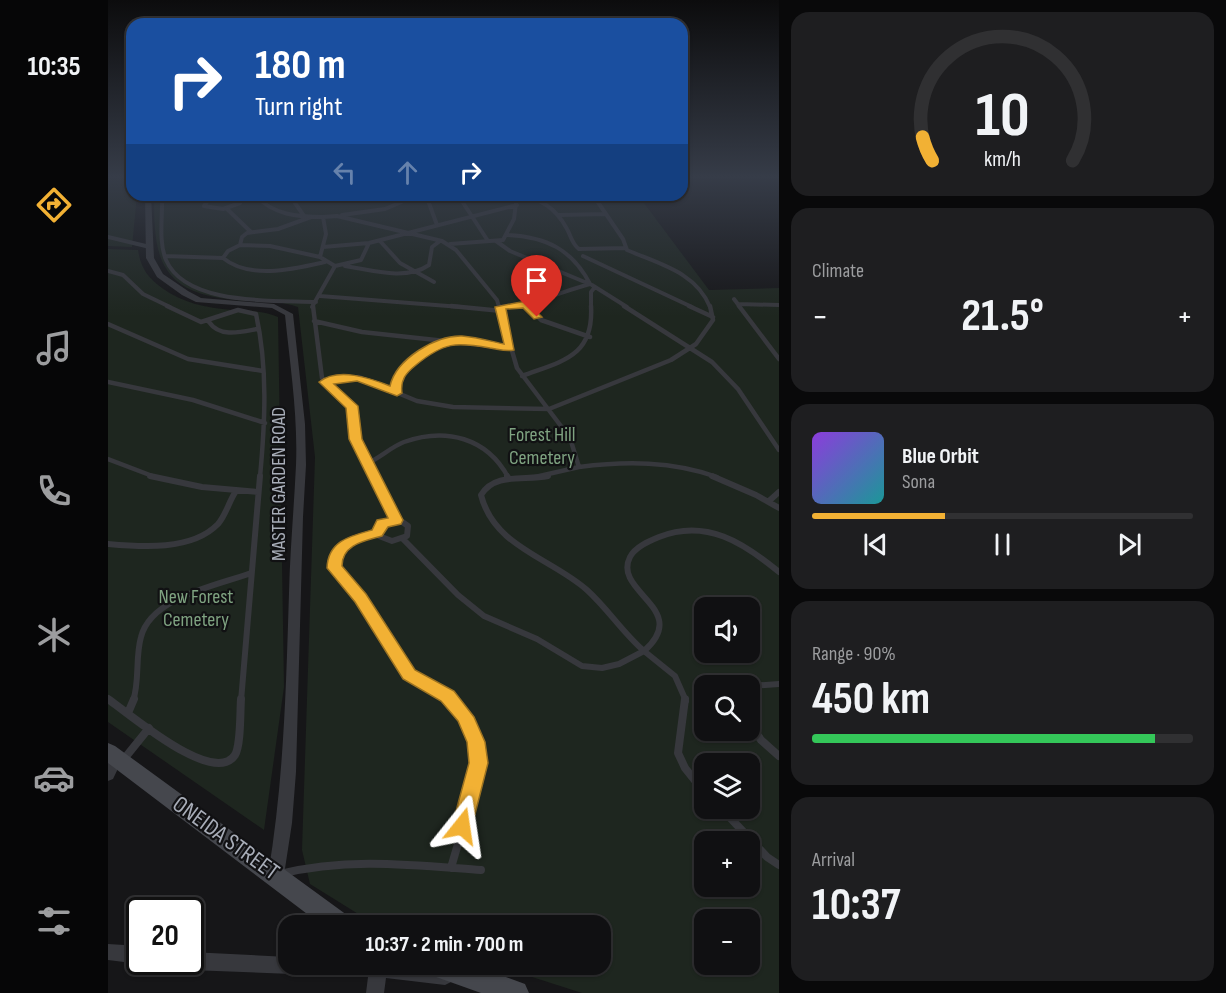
<!DOCTYPE html>
<html lang="en">
<head>
<meta charset="utf-8">
<style>
	:root { --surface:#101012; --page:#1e1e20; --text:#f1f3f6; --muted:#9c9d9f; --line:#303032; --accent:#f2b134 }
	body { margin:0; font-family:"Sofia Sans Condensed",sans-serif; background:var(--page); color:var(--text); height:100vh; display:flex; flex-direction:column; font-size:22px; white-space:nowrap }
	* { box-sizing:border-box; margin:0 }
	p { font-size:20px; color:var(--muted) }
	.icon { flex:none; width:33px; height:33px; fill:none; stroke:currentColor; stroke-width:2; stroke-linecap:round; stroke-linejoin:round }
	.map { position:relative; flex:1; overflow:hidden }
	.drawer { display:flex; flex-direction:column; gap:12px; padding:12px; background:#09090a; width:447px }
	.drawer>* { flex:none }
	.hud { position:absolute; left:18px; top:18px; width:562px; height:183px; border-radius:18px; box-shadow:0 2px 4px #0004,0 0 0 2px var(--line); background:#1a4fa0; color:#fff; overflow:hidden }
	.fabs { position:absolute; left:586px; top:597px; display:grid; gap:12px }
	.fabs a { display:grid; place-items:center; width:66px; height:66px; border-radius:12px; background:var(--surface); box-shadow:0 2px 4px #0004,0 0 0 2px var(--line); font-size:30px }
	.speed { position:absolute; left:18px; top:897px; display:flex; gap:12px; font-size:30px; font-weight:700; text-align:center }
	.speed>* { display:grid; place-content:center; width:78px; height:78px; border-radius:50%; background:var(--surface); box-shadow:0 2px 4px #0004,0 0 0 2px var(--line); line-height:1 }
	.speed .limit { border:3px solid #111; border-radius:9px; background:#fff; color:#111 }
	.pin { position:absolute; display:grid; place-items:center; width:51px; height:51px; color:#fff; margin:-62px -26px; border-radius:50% 50% 50% 0; rotate:-45deg; box-shadow:0 0 6px #0007 }
	.pin .icon { rotate:45deg }
	.me { position:absolute; width:66px; margin:-33px; rotate:15deg; stroke-linejoin:round; filter:drop-shadow(0 0 4px #0008) }
	.turn { display:flex; align-items:center; gap:21px; height:126px; padding:0 30px; font-size:27px }
	.turn .icon { width:78px; height:78px; stroke-width:2.5 }
	.turn b { display:block; font-size:42px; line-height:51px }
	.lanes { display:flex; align-items:center; height:57px; padding:0 30px; background:#0003; justify-content:center; gap:30px; direction:ltr }
	.lanes .off { opacity:.35 }
	.big { font-size:45px; font-weight:700; line-height:1.1 }
	.drawer .card { flex:1; display:flex; flex-direction:column; justify-content:center; gap:9px; min-width:0; padding:0 21px; border-radius:18px; background:var(--page) }
	.drawer .dial { align-items:center; gap:0 }
	.dial svg { height:156px; overflow:visible; fill:none; stroke:var(--line); stroke-width:7; stroke-linecap:round; text-anchor:middle }
	.dial text { fill:var(--text); stroke:none }
	.song { display:flex; align-items:center; gap:18px }
	.cover { width:72px; height:72px; border-radius:9px; background:linear-gradient(135deg,hsl(270 70% 55%),hsl(180 70% 35%)) }
	.played { height:6px; border-radius:3px; background:linear-gradient(90deg,var(--accent) 35%,var(--line) 35%) }
	.keys { display:flex; justify-content:space-around; direction:ltr }
	.heat { display:flex; justify-content:space-between; align-items:center; font-size:33px; direction:ltr }
	.charge { height:9px; border-radius:4px; background:linear-gradient(90deg,#34c759 90%,var(--line) 0) }
	.trip { position:absolute; left:170px; top:915px; width:333px; height:60px; border-radius:18px; background:var(--surface); box-shadow:0 2px 4px #0004,0 0 0 2px var(--line); font-weight:700; line-height:60px; text-align:center }
	main { display:flex; flex:1; min-height:0 }
	.menu { display:flex; flex-direction:column; width:108px; justify-content:space-around; align-items:center; background:#060607; color:var(--muted) }
	.menu .icon { width:42px; height:42px }
	.menu .active { color:var(--accent) }
	.menu b { font-size:27px; color:var(--text) }
	.map>svg:first-child { display:block }
	.green { fill:#1e261f; fill-rule:evenodd }
	.lines { fill:none; stroke-linecap:round; stroke-linejoin:round }
	.lane-far3 { stroke:#37383d; stroke-width:4 }
	.lane-far2 { stroke:#37383d; stroke-width:4.5 }
	.lane-far1 { stroke:#37383d; stroke-width:6 }
	.lane { stroke:#37383d; stroke-width:8 }
	.street { fill:#37383d; fill-rule:evenodd }
	.secondary { fill:#45474d; fill-rule:evenodd }
	.route { fill:#f2b134; stroke:#9d7322; stroke-width:1.5 }
	.labels { text-anchor:middle; dominant-baseline:central; stroke-width:4.5; stroke-linejoin:round; paint-order:stroke }
	.park-label { font-size:20px; fill:#7fa381; stroke:#111113 }
	.street-label { font-size:20px; fill:#a8adb8; stroke:#111113 }
	.near-street-label { font-size:24px; fill:#a8adb8; stroke:#111113 }
</style>
</head>
<body>
<main>
<nav class="menu">
<b>10:35</b>
<svg class="icon active" aria-label="directions" viewBox="0 0 24 24"><path d="M12 3l9 9-9 9-9-9zM9 14v-3h6M13 9l2 2-2 2"/></svg>
<svg class="icon" aria-label="music" viewBox="0 0 24 24"><path d="M9 18V5l10-2v13"/><circle cx="6" cy="18" r="3"/><circle cx="16" cy="16" r="3"/></svg>
<svg class="icon" aria-label="phone" viewBox="0 0 24 24"><path d="M5 4h4l2 5-3 2q2 4 5 5l2-3 5 2v4C11 20 4 13 5 4z"/></svg>
<svg class="icon" aria-label="climate" viewBox="0 0 24 24"><path d="M12 3v18M4 7l16 10M4 17L20 7"/></svg>
<svg class="icon" aria-label="car" viewBox="0 0 24 24"><path d="M5 17H2v-5l4-1 3-4h7l3 4 3 1v5h-3M9 17h6M6 11h13"/><circle cx="7" cy="17" r="2"/><circle cx="17" cy="17" r="2"/></svg>
<svg class="icon" aria-label="filters" viewBox="0 0 24 24"><path d="M4 7h16M4 17h16"/><circle cx="9" cy="7" r="2"/><circle cx="15" cy="17" r="2"/></svg>
</nav>
<div class="map">
<svg width="671" height="993" viewBox="0 0 671 993">
	<rect width="100%" height="100%" fill="#161618"/>
	<path class="green" d="M0,177H24V195H29L24,247L0,246Z
		M46,195H530L601,290L671,288V993H474L387,965L492,964V926L268,925L202,884L194,850L207,457L190,307C164,298 138,303 112,298C48,288 46,249 46,195ZM597,608H642V652H597ZM597,686H642V730H597ZM597,764H642V808H597ZM597,842H642V886H597ZM597,920H642V964H597Z
		M0,249L30,250C33,268 39,277 54,288C75,303 98,308 124,310C140,311 154,310 170,317L176,687L156,830L0,722Z"/>
	<g class="lines">
		<path class="lane-far3" d="M19,177L24,178
			M54,195C55,215 50,241 58,260C78,306 166,300 208,302
			M147,195C165,215 190,217 215,217
			M193,195L187,203L196,216
			M318,195L329,225
			M350,195L380,241
			M485,195L515,239L519,250C551,264 588,272 602,307
			M116,196L129,199L132,203L115,209L96,206L101,199Z
			M409,196C432,197 448,208 459,229C463,236 464,244 471,249L518,248
			M119,209L143,232
			M234,215L277,209L310,195
			M451,215L498,214
			M203,217L170,229L139,233L134,237L132,245L120,251L115,258C142,280 186,269 217,262
			M0,237L42,247
			M272,241L292,263L326,282
			M388,241L402,251L484,285L519,307
			M342,244L395,240L406,219L409,195
			M132,245L162,246L212,257
			M215,247L261,243L409,205
			M57,256L115,258
			M475,256L584,307
			M227,266L253,260L261,243
			M237,266C263,270 298,281 321,265L324,247L332,241
			M0,271L15,275L35,294L62,307
			M212,296L353,307
			M626,299L632,307
			M418,304L421,307
			M630,304L671,305
			M204,307L227,266L212,257L218,234L215,217L229,216L334,241L348,250L389,300L391,307
			M392,307C422,306 452,292 482,284C464,249 438,237 400,235
			M483,307V292L487,287"/>
		<path class="lane-far2" d="M59,306L93,322L130,310L148,314C160,368 157,423 152,477
			M205,306L214,378L244,407L248,439L267,477
			M343,306L394,311
			M391,306L409,368L462,438L471,467L427,477
			M420,306L433,320L482,337
			M516,306L604,362L630,389L671,450
			M581,306L605,317
			M631,306L671,359
			M392,307L415,306
			M206,321L254,332L402,348
			M101,322C112,338 133,332 149,329
			M0,324L80,359L155,371
			M414,376C454,361 486,357 483,306
			M0,382L85,400L157,423
			M217,382L251,377L309,401L345,407L441,409L563,360L588,344L605,320L602,306
			M289,392C290,362 318,350 343,340
			M0,459L47,477
			M260,463C273,457 283,447 296,442C338,427 379,438 400,477
			M471,467C518,461 564,461 609,477"/>
		<path class="lane-far1" d="M42,476L94,487L150,492
			M266,476L288,520
			M399,476L401,479
			M604,476L648,495L671,508
			M661,501L671,492
			M283,520L293,521L300,526L299,536L284,541L271,536V526Z
			M269,533C247,537 230,545 226,568L253,598L301,674L343,701
			M295,539L350,595L376,616L429,639L474,666L494,668L511,664L536,651C515,633 500,609 479,590C443,558 386,547 373,495C387,472 417,481 440,476
			M0,544C33,547 84,551 110,524C118,515 121,501 128,491
			M642,686L671,684
			M0,699L3,701
			M25,701C32,680 27,658 33,637C43,597 108,586 143,573
			M133,701L152,476
			M578,701L567,676L536,651C584,609 504,592 522,557C527,547 541,541 551,537C598,518 636,543 671,572"/>
		<path class="lane" d="M0,699C22,714 106,787 127,755C133,745 132,712 133,699
			M342,699C353,712 364,725 368,742C375,771 351,838 343,868
			M577,699L570,753L577,768L597,793
			M20,713L26,699
			M642,724L653,740L671,756
			M16,759L41,728
			M613,808L659,857L671,865
			M172,874C239,857 305,865 373,870"/>
		<path class="street" d="M37,195H43L46,258L55,274L80,291L93,298L166,304L185,314L197,424L198,465L195,517L188,772L184,823L176,875L174,880L168,883L162,880L160,875C176,779 178,689 181,593C182,550 186,508 188,465C190,415 182,365 177,315L164,308L88,302L74,295L49,277L38,258Z
			M8,752L13,754L15,758L5,779L0,781V760L3,754Z
			M0,944L32,946V962H37L32,964L0,960Z
			M82,952L180,957V964H310L337,967L343,970L346,976L343,982L337,985L278,978L276,993H258L260,977L82,970L76,967L74,962H82Z"/>
		<path class="secondary" d="M0,743L7,746L243,918L247,926H215L0,763Z
			M314,964H362L417,984L421,993H373L317,973Z"/>
	</g>
	<linearGradient id="sky" x2="0" y2="1"><stop stop-color="#0c0c0d"/><stop offset="0.56" stop-color="#363c48"/><stop offset="1" stop-color="#363c48" stop-opacity="0"/></linearGradient>
	<rect width="671" height="316" fill="url(#sky)"/>
	<path class="route" d="M418,301L434,317L426,319L415,308L398,309L406,350C398,352 390,349 382,348C348,342 336,342 308,365C298,373 292,380 294,393L289,396L249,381L226,384L250,406L254,439L295,520L293,524L280,527L274,536C257,541 234,544 234,566L258,594L307,670L346,691L366,717L377,742L380,763L364,826L361,833L354,835L347,833L344,826L361,763L359,742L350,721L333,701L295,679L247,602L219,568C220,541 242,536 264,530L269,520L280,518L241,439L238,408L211,382C230,367 262,378 282,386C288,359 328,335 354,336C368,337 382,341 396,344L387,307Z"/>
	<g class="labels">
		<g class="park-label">
			<text x="434" y="435">Forest Hill<tspan x="434" dy="23">Cemetery</tspan></text>
			<text x="88" y="597">New Forest<tspan x="88" dy="23">Cemetery</tspan></text>
		</g>
		<g class="street-label">
			<text transform="translate(171 484) rotate(-90)">MASTER GARDEN ROAD</text>
		</g>
		<g class="near-street-label">
			<text transform="translate(118 838) rotate(36)">ONEIDA STREET</text>
		</g>
	</g>
</svg>
<div class="fabs">
<a><svg class="icon" aria-label="sound" viewBox="0 0 24 24"><path d="M4 9h4l5-4v14l-5-4H4zM17 9q2 3 0 6"/></svg></a>
<a><svg class="icon" aria-label="search" viewBox="0 0 24 24"><circle cx="10" cy="10" r="6"/><path d="M15 15l6 6"/></svg></a>
<a><svg class="icon" aria-label="layers" viewBox="0 0 24 24"><path d="M12 4l9 5-9 5-9-5zM3 14l9 5 9-5"/></svg></a>
<a>+</a>
<a>−</a>
</div>
<div class="speed"><div class="limit">20</div></div>
<div class="pin" style="left:429px;top:317px;background:#d93025"><svg class="icon" aria-label="arrive" viewBox="0 0 24 24"><path d="M6 21V4h12l-3 4 3 4H6"/></svg></div>
<svg class="me" style="left:354px;top:826px" viewBox="-20 -20 40 40"><path d="M0-17L14 15 0 8-14 15z" fill="#f2b134" stroke="#fff" stroke-width="4"/></svg>
<div class="trip">10:37 · 2 min · 700 m</div>
<div class="hud">
<div class="turn"><svg class="icon" aria-label="right" viewBox="0 0 24 24"><path d="M7 20v-9h11M14 6l5 5-5 5"/></svg><div><b>180 m</b>Turn right</div></div>
<div class="lanes"><svg class="icon off" aria-label="left" viewBox="0 0 24 24"><path d="M17 20v-9H6M10 6l-5 5 5 5"/></svg><svg class="icon off" aria-label="ahead" viewBox="0 0 24 24"><path d="M12 20V5M6 11l6-6 6 6"/></svg><svg class="icon" aria-label="right" viewBox="0 0 24 24"><path d="M7 20v-9h11M14 6l5 5-5 5"/></svg></div>
</div>
</div>
<section class="drawer">
<div class="card dial"><svg viewBox="0 0 100 80">
<path d="M14 69A42 42 0 1 1 86 69"/>
<path d="M14 69A42 42 0 0 1 9 57" stroke="#f2b134"/>
<text x="50" y="56" font-size="32" font-weight="700">10</text>
<text x="50" y="72" font-size="11">km/h</text>
</svg></div>
<div class="card"><p>Climate</p>
<div class="heat"><a>−</a><b class="big">21.5°</b><a>+</a></div>
</div>
<div class="card">
<div class="song"><i class="cover"></i><div><b>Blue Orbit</b><p>Sona</p></div></div>
<div class="played"></div>
<div class="keys"><svg class="icon" aria-label="previous" viewBox="0 0 24 24"><path d="M18 5L8 12l10 7zM5 5v14"/></svg><svg class="icon" aria-label="pause" viewBox="0 0 24 24"><path d="M8 5v14M16 5v14"/></svg><svg class="icon" aria-label="next" viewBox="0 0 24 24"><path d="M6 5l10 7-10 7zM19 5v14"/></svg></div>
</div>
<div class="card"><p>Range · 90%</p><b class="big">450 km</b><div class="charge"></div></div>
<div class="card"><p>Arrival</p><b class="big">10:37</b></div>
</section>
</main>
</body>
</html>
